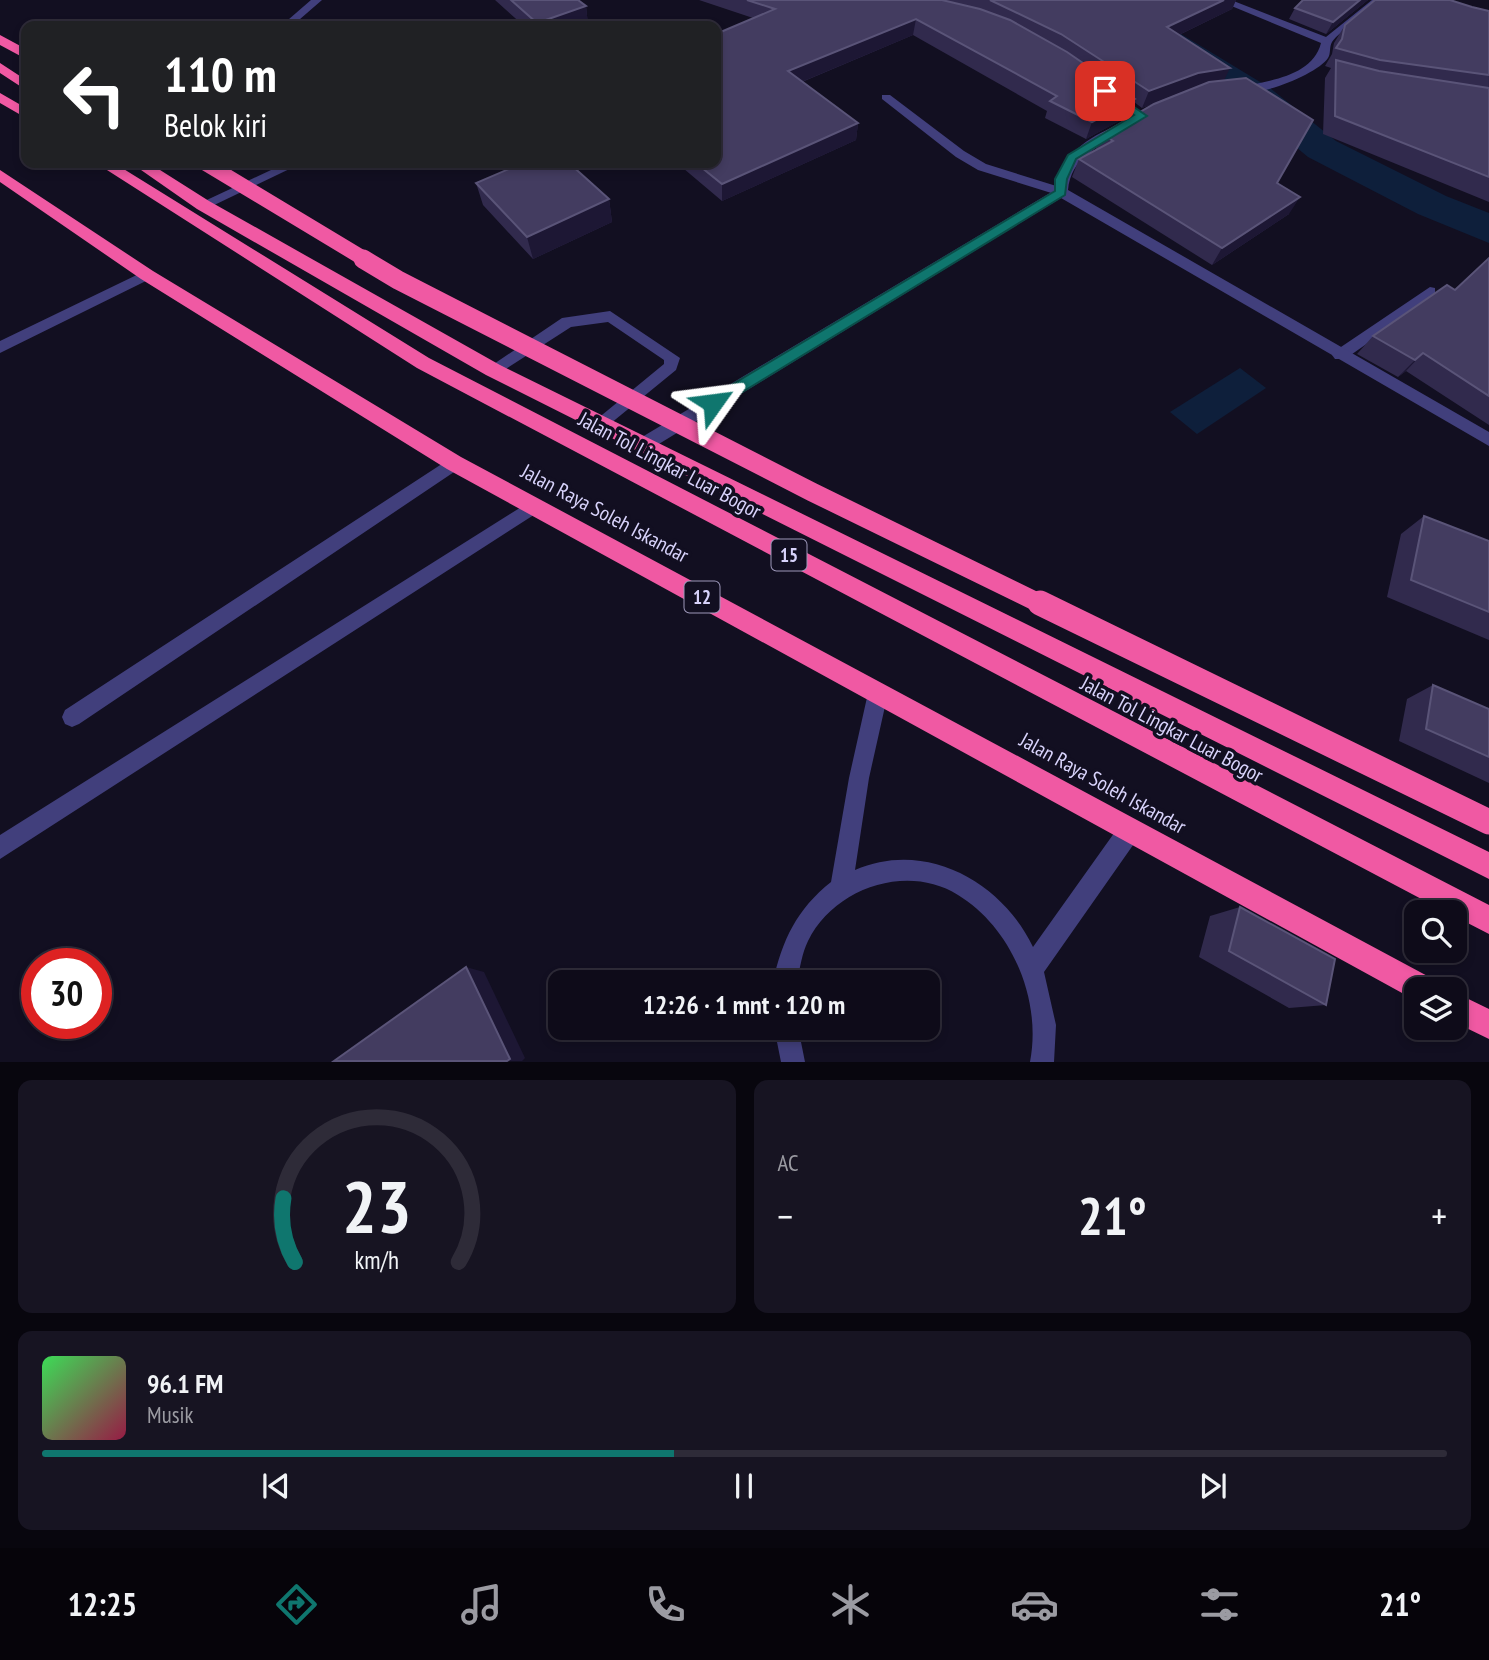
<!DOCTYPE html>
<html lang="id">
<head>
<meta charset="utf-8">
<style>
	:root { --surface:#0e0b19; --page:#171422; --text:#f1f3f6; --muted:#9b9ba2; --line:#2e2b38; --accent:#0f766e }
	body { margin:0; font-family:"PT Sans Narrow",sans-serif; background:var(--page); color:var(--text); height:100vh; display:flex; flex-direction:column; font-size:26px; white-space:nowrap }
	* { box-sizing:border-box; margin:0 }
	p { font-size:23px; color:var(--muted) }
	.icon { flex:none; width:38px; height:38px; fill:none; stroke:currentColor; stroke-width:2; stroke-linecap:round; stroke-linejoin:round }
	.map { position:relative; height:1062px; overflow:hidden }
	.panel { display:flex; flex-direction:column; gap:18px; padding:18px; background:#08060e; flex:1 }
	.panel>* { flex:none }
	.banner { position:absolute; left:21px; top:21px; width:700px; height:147px; border-radius:14px; box-shadow:0 4px 10px #0003,0 0 0 2px var(--line); background:#202124; color:#fff; overflow:hidden }
	.buttons { position:absolute; left:1404px; top:900px; display:grid; gap:14px }
	.buttons a { display:grid; place-items:center; width:63px; height:63px; border-radius:14px; background:var(--surface); box-shadow:0 4px 10px #0003,0 0 0 2px var(--line); font-size:35px }
	.speed { position:absolute; left:21px; top:948px; display:flex; gap:14px; font-size:35px; font-weight:700; text-align:center }
	.speed>* { display:grid; place-content:center; width:91px; height:91px; border-radius:50%; background:var(--surface); box-shadow:0 4px 10px #0003,0 0 0 2px var(--line); line-height:1 }
	.speed .limit { border:10px solid #d22; background:#fff; color:#111 }
	.pin { position:absolute; display:grid; place-items:center; width:60px; height:60px; color:#fff; margin:-30px; border-radius:14px; box-shadow:0 4px 10px #0006 }
	.me { position:absolute; width:77px; margin:-38px; rotate:59deg; stroke-linejoin:round; filter:drop-shadow(0 0 5px #0008) }
	.turn { display:flex; align-items:center; gap:24px; height:147px; padding:0 28px; font-size:32px }
	.turn .icon { width:91px; height:91px; stroke-width:2.5 }
	.turn b { display:block; font-size:49px; line-height:60px }
	.big { font-size:52px; font-weight:700; line-height:1.1 }
	.panel .card { flex:1; display:flex; flex-direction:column; justify-content:center; gap:10px; min-width:0; padding:0 24px; border-radius:14px; background:var(--page) }
	.panel .dial { align-items:center; gap:0 }
	.dial svg { height:182px; overflow:visible; fill:none; stroke:var(--line); stroke-width:7; stroke-linecap:round; text-anchor:middle }
	.dial text { fill:var(--text); stroke:none }
	.song { display:flex; align-items:center; gap:21px }
	.cover { width:84px; height:84px; border-radius:10px; background:linear-gradient(135deg,hsl(130 70% 55%),hsl(340 70% 35%)) }
	.played { height:7px; border-radius:4px; background:linear-gradient(90deg,var(--accent) 45%,var(--line) 45%) }
	.keys { display:flex; justify-content:space-around; direction:ltr }
	.heat { display:flex; justify-content:space-between; align-items:center; font-size:38px; direction:ltr }
	.panel .tiles { flex:1; display:grid; gap:18px; grid-template-columns:1fr 1fr }
	.card:last-child { grid-column:span 2 }
	.trip { position:absolute; left:548px; top:970px; width:392px; height:70px; border-radius:14px; background:var(--surface); box-shadow:0 4px 10px #0003,0 0 0 2px var(--line); font-weight:700; line-height:70px; text-align:center }
	.tabs { display:flex; height:112px; justify-content:space-around; align-items:center; background:#06040a; color:var(--muted) }
	.tabs .icon { width:49px; height:49px }
	.tabs .current { color:var(--accent) }
	.tabs b { font-size:32px; color:var(--text) }
	.map>svg:first-child { display:block }
	.water { fill:#0e1f3b }
	.lines { fill:none; stroke-linecap:round; stroke-linejoin:round }
	.canal { fill:#0e1f3b; fill-rule:evenodd }
	.lane { fill:#413f7c; fill-rule:evenodd }
	.street { fill:#413f7c; fill-rule:evenodd }
	.highway { fill:#f059a3; fill-rule:evenodd }
	.highway-bridge-far2 { stroke:#f059a3; stroke-width:15 }
	.highway-bridge-far1 { stroke:#f059a3; stroke-width:19 }
	.highway-bridge { stroke:#f059a3; stroke-width:25 }
	.wall { fill:#312a4d }
	.shaded-wall { fill:#1d1734 }
	.building { fill:#433c60; stroke:#5a5478; stroke-width:2 }
	.route { fill:#0f766e; stroke:#0a4d48; stroke-width:2 }
	.labels { text-anchor:middle; dominant-baseline:central; stroke-width:7; stroke-linejoin:round; paint-order:stroke }
	.shield { fill:#120f21; stroke:#9d98ba; stroke-width:2 }
	.shield-label { font-size:19px; font-weight:bold; fill:#d8d3fb }
	.street-label { font-size:21px; fill:#d8d3fb; stroke:#120f21 }
</style>
</head>
<body>
<div class="map">
<svg width="1489" height="1062" viewBox="0 0 1489 1062">
	<rect width="100%" height="100%" fill="#120f21"/>
	<path class="water" d="M1240,368L1266,388L1197,434L1170,412Z"/>
	<g class="lines">
		<path class="canal" d="M1086,0H1125L1270,88L1336,141L1446,196L1489,213V243L1418,214L1308,157L1244,104L1091,7Z"/>
		<path class="lane" d="M882,95H890L964,151L986,164L1066,189L1068,192L1061,196L978,170L956,157L882,99Z
			M147,270L152,272V278L0,353V341Z
			M1430,287L1435,288V296L1345,359H1335L1332,355L1335,351Z
			M610,311L680,358L676,370L605,428L599,430L591,424L664,364V360L608,322L571,327L498,374L493,376L485,370L562,318Z
			M454,456L460,458L462,463L460,468L79,724L72,727L65,724L62,717L65,710Z"/>
		<path class="street" d="M311,0H322L292,26H281Z
			M1217,0H1231L1326,37L1372,0H1383C1371,13 1340,30 1332,42C1329,47 1331,54 1328,58C1317,75 1249,102 1233,90L1235,88C1265,81 1312,78 1321,43Z
			M1118,126L1122,127V133C1097,147 1071,158 1068,190L1489,432V446L1061,198L649,450H637L635,445L637,440L1055,190C1058,158 1089,135 1118,126Z
			M286,163H302L208,208L203,209L196,205Z
			M534,499L540,501L543,506L540,511L0,859V835Z
			M878,684L885,686L888,693L869,778L855,870C926,839 1002,882 1033,947L1122,822L1130,819L1138,822L1141,830L1138,838L1044,972L1056,1025L1054,1062H1030C1042,1000 1012,928 958,895C907,863 834,888 808,941C802,953 800,968 797,982H773C782,940 797,909 831,882L849,778L868,693L871,686Z
			M774,1027H798L805,1062H781Z"/>
		<path class="highway" d="M0,35L26,49V59L0,45Z
			M0,63L26,80V90L0,73Z
			M0,93L26,108V118L0,103Z
			M96,163H114L429,358L1489,905V934L1454,916V912H1446L417,368Z
			M131,163H149L209,201L500,365L1489,852V879L486,375L197,209Z
			M0,170L153,271L461,457L1433,979L1437,989H1416V1000L1413,999L447,469L141,279L0,182Z
			M1454,992L1489,1009V1039L1454,1022Z"/>
		<path class="highway-bridge-far2" d="M205,163L366,260"/>
		<path class="highway-bridge-far1" d="M363,259L398,280L812,492L1043,605"/>
		<path class="highway-bridge" d="M1040,603L1489,822"/>
	</g>
	<path class="wall" d="M495,0H578L586,6L588,25L584,26H524Z
		M699,0H1236L1232,9L1179,35L1224,80L1277,183L1289,214L1212,265L1072,177L1079,159L1095,151L1102,134L1192,89L1142,108L1134,102L1128,116L1086,139L1045,118L1047,111L913,35L802,82L858,123L856,140L722,201L677,163H716L753,18Z
		M1303,0H1368L1326,34L1289,19L1295,8Z
		M1472,7L1489,11V202L1323,134L1325,78L1331,68L1325,66L1332,54L1334,43L1345,25Z
		M476,183L609,199L612,222L533,259L483,205Z
		M1489,258V425L1406,371L1398,377L1357,354L1373,336L1455,290Z
		M1424,516L1489,541V640L1387,597L1401,534Z
		M1433,685L1489,709V783L1399,741L1407,699Z
		M1240,907L1326,1005L1289,1008L1199,957L1210,916Z"/>
	<path class="shaded-wall" d="M1224,0H1236L1232,9L1160,44L1167,27Z
		M1360,0H1368L1326,34L1333,22Z
		M586,6L588,25L584,26H538L537,23Z
		M916,19L913,35L787,88L788,71Z
		M1230,68L1222,85L1190,89L1142,108L1149,91L1198,73Z
		M1135,99L1128,116L1086,139L1092,122Z
		M858,123L856,140L722,201V184Z
		M1300,197L1289,214L1212,265L1222,248Z
		M609,199L612,222L533,259L527,237Z
		M1423,353L1406,371L1398,377L1415,360Z
		M466,967L484,972L525,1058L522,1061H507Z"/>
	<path class="building" d="M511,0H578L586,6L537,23Z
		M747,0H942L980,9L1010,20L1067,52L1135,99L1092,122L1050,101L1057,96L916,19L788,71L858,123L722,184L696,163H716V34L775,9Z
		M990,0H1224L1167,27L1230,68L1198,73L1149,91L1061,34Z
		M1303,0H1360L1333,22L1295,8Z
		M1375,0H1450L1472,7L1489,11V75L1380,60L1336,48L1342,39L1345,25Z
		M1336,60L1379,71L1489,88V177L1335,116Z
		M1246,78L1313,120L1277,183L1300,197L1222,248L1079,159L1113,141L1102,134L1154,104L1209,82Z
		M523,163H569L609,199L527,237L476,183Z
		M1489,258V396L1423,353L1415,360L1373,336L1447,285L1455,290Z
		M1424,516L1489,541V612L1411,580Z
		M1433,685L1489,709V757L1426,729Z
		M1240,907L1335,959L1326,1005L1229,951Z
		M466,967L510,1059L507,1061H334Z"/>
	<path class="route" d="M1105,87L1147,116L1076,159L1067,179L1065,195L718,407H708L706,403L708,399L1055,191V179L1068,155L1134,115L1101,93L1100,91Z"/>
	<g class="labels">
		<g class="shield">
			<rect x="771.5" y="539.5" width="35" height="31" rx="5"/>
			<rect x="684.5" y="581.5" width="35" height="31" rx="5"/>
		</g>
		<g class="shield-label">
			<text x="789" y="555">15</text>
			<text x="702" y="597">12</text>
		</g>
		<g class="street-label">
			<text transform="translate(670 465) rotate(28)">Jalan Tol Lingkar Luar Bogor</text>
			<text transform="translate(605 513) rotate(28)">Jalan Raya Soleh Iskandar</text>
			<text transform="translate(1172 729) rotate(28)">Jalan Tol Lingkar Luar Bogor</text>
			<text transform="translate(1103 783) rotate(29)">Jalan Raya Soleh Iskandar</text>
		</g>
	</g>
</svg>
<div class="buttons">
<a><svg class="icon" aria-label="search" viewBox="0 0 24 24"><circle cx="10" cy="10" r="6"/><path d="M15 15l6 6"/></svg></a>
<a><svg class="icon" aria-label="layers" viewBox="0 0 24 24"><path d="M12 4l9 5-9 5-9-5zM3 14l9 5 9-5"/></svg></a>
</div>
<div class="speed"><div class="limit">30</div></div>
<div class="pin" style="left:1105px;top:91px;background:#d93025"><svg class="icon" aria-label="arrive" viewBox="0 0 24 24"><path d="M6 21V4h12l-3 4 3 4H6"/></svg></div>
<svg class="me" style="left:713px;top:403px" viewBox="-20 -20 40 40"><path d="M0-17L14 15 0 8-14 15z" fill="#0f766e" stroke="#fff" stroke-width="4"/></svg>
<div class="trip">12:26 · 1 mnt · 120 m</div>
<div class="banner">
<div class="turn"><svg class="icon" aria-label="left" viewBox="0 0 24 24"><path d="M17 20v-9H6M10 6l-5 5 5 5"/></svg><div><b>110 m</b>Belok kiri</div></div>
</div>
</div>
<section class="panel">
<div class="tiles">
<div class="card dial"><svg viewBox="0 0 100 80">
<path d="M14 69A42 42 0 1 1 86 69"/>
<path d="M14 69A42 42 0 0 1 9 41" stroke="#0f766e"/>
<text x="50" y="56" font-size="32" font-weight="700">23</text>
<text x="50" y="72" font-size="11">km/h</text>
</svg></div>
<div class="card"><p>AC</p>
<div class="heat"><a>−</a><b class="big">21°</b><a>+</a></div>
</div>
<div class="card">
<div class="song"><i class="cover"></i><div><b>96.1 FM</b><p>Musik</p></div></div>
<div class="played"></div>
<div class="keys"><svg class="icon" aria-label="previous" viewBox="0 0 24 24"><path d="M18 5L8 12l10 7zM5 5v14"/></svg><svg class="icon" aria-label="pause" viewBox="0 0 24 24"><path d="M8 5v14M16 5v14"/></svg><svg class="icon" aria-label="next" viewBox="0 0 24 24"><path d="M6 5l10 7-10 7zM19 5v14"/></svg></div>
</div>
</div>
</section>
<nav class="tabs">
<b>12:25</b>
<svg class="icon current" aria-label="directions" viewBox="0 0 24 24"><path d="M12 3l9 9-9 9-9-9zM9 14v-3h6M13 9l2 2-2 2"/></svg>
<svg class="icon" aria-label="music" viewBox="0 0 24 24"><path d="M9 18V5l10-2v13"/><circle cx="6" cy="18" r="3"/><circle cx="16" cy="16" r="3"/></svg>
<svg class="icon" aria-label="phone" viewBox="0 0 24 24"><path d="M5 4h4l2 5-3 2q2 4 5 5l2-3 5 2v4C11 20 4 13 5 4z"/></svg>
<svg class="icon" aria-label="climate" viewBox="0 0 24 24"><path d="M12 3v18M4 7l16 10M4 17L20 7"/></svg>
<svg class="icon" aria-label="car" viewBox="0 0 24 24"><path d="M5 17H2v-5l4-1 3-4h7l3 4 3 1v5h-3M9 17h6M6 11h13"/><circle cx="7" cy="17" r="2"/><circle cx="17" cy="17" r="2"/></svg>
<svg class="icon" aria-label="filters" viewBox="0 0 24 24"><path d="M4 7h16M4 17h16"/><circle cx="9" cy="7" r="2"/><circle cx="15" cy="17" r="2"/></svg>
<b>21°</b>
</nav>
</body>
</html>
